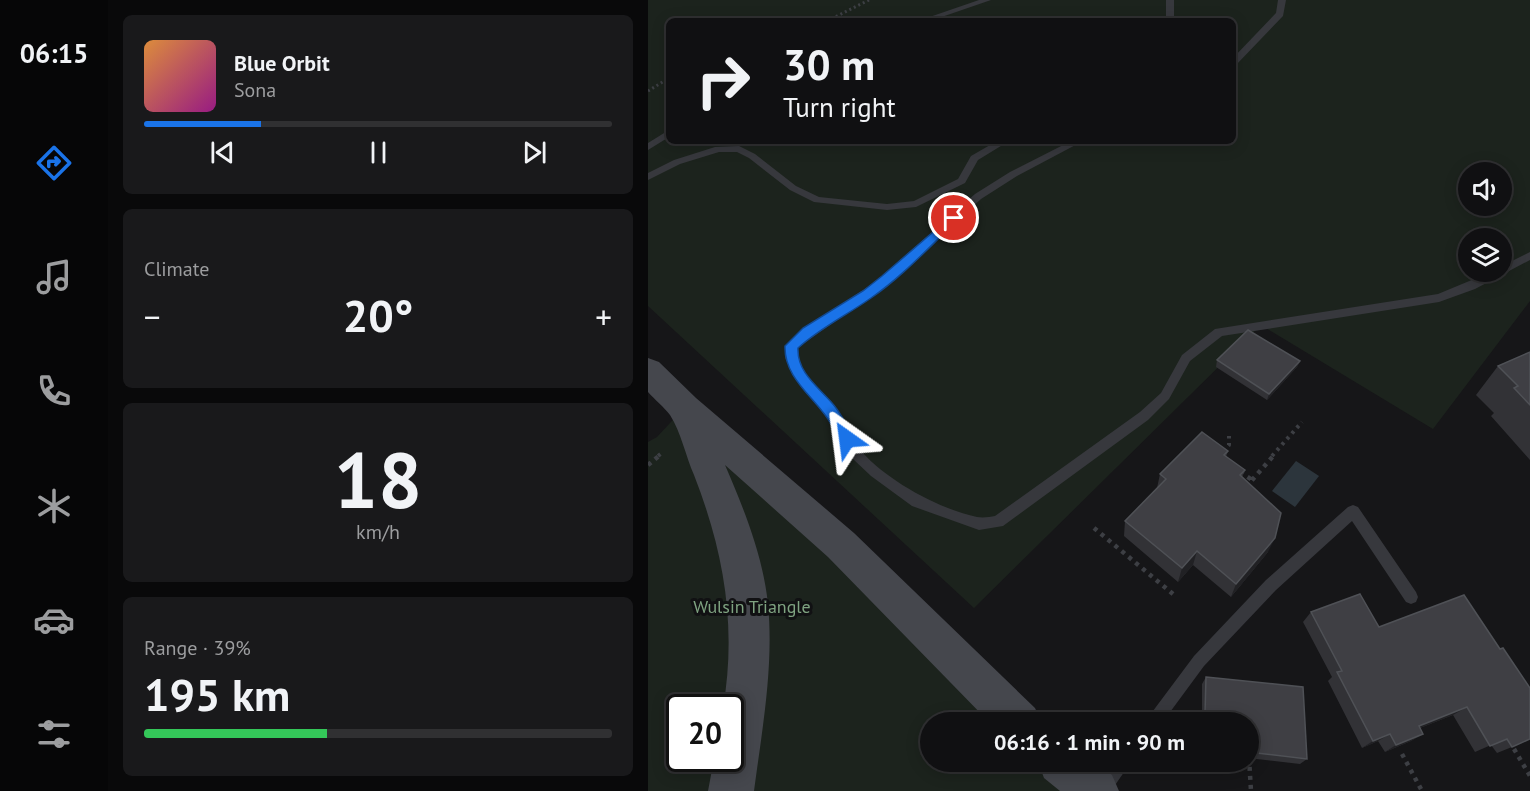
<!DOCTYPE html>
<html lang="en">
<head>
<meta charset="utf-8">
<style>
	:root { --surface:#101012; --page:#19191b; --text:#f1f3f6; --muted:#9c9d9f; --line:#303032; --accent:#1a73e8 }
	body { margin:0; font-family:"PT Sans",sans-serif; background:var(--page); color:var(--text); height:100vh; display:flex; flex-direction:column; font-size:22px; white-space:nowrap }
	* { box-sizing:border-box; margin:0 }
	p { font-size:20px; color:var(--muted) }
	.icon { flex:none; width:33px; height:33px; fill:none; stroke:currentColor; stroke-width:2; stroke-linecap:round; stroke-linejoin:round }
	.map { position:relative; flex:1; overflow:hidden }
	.side { display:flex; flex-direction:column; gap:15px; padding:15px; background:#09090a; width:540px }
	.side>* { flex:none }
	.hud { position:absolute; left:18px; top:18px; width:570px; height:126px; border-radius:9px; box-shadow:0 3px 15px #0003,0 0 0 2px var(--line); background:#101012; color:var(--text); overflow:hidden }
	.buttons { position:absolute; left:810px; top:162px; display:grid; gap:12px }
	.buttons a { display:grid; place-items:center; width:54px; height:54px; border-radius:50%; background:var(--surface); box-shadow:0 3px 15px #0003,0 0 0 2px var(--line); font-size:30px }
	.speed { position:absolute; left:18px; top:694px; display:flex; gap:12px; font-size:30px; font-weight:700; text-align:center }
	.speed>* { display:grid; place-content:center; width:78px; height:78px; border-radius:50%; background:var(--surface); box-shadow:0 3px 15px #0003,0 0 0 2px var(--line); line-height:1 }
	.speed .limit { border:3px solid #111; border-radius:9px; background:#fff; color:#111 }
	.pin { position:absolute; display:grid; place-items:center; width:51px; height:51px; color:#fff; margin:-26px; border:3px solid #fff; border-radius:50%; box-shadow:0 2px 6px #0007 }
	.me { position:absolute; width:66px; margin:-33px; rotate:329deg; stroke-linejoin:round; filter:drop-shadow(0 0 4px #0008) }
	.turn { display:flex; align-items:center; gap:21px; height:126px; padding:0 18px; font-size:27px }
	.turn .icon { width:78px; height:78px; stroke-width:2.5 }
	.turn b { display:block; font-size:42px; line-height:51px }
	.big { font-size:45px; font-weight:700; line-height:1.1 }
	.side .card { flex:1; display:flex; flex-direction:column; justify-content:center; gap:9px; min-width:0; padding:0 21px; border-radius:9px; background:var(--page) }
	.side .dial { align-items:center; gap:0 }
	.dial b { font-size:78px; line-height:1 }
	.song { display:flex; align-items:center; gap:18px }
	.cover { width:72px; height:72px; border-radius:9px; background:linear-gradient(135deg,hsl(30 70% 55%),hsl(310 70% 35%)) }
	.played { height:6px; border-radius:3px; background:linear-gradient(90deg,var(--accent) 25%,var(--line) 25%) }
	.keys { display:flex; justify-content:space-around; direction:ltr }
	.heat { display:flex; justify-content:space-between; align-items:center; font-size:33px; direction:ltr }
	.charge { height:9px; border-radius:4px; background:linear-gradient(90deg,#34c759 39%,var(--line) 0) }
	.trip { position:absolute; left:272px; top:712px; width:339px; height:60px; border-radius:30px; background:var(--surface); box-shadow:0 3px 15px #0003,0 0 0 2px var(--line); font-weight:700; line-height:60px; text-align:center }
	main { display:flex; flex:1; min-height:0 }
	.tab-bar { display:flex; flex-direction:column; width:108px; justify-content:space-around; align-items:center; background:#060607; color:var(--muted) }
	.tab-bar .icon { width:42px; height:42px }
	.tab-bar .active { color:var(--accent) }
	.tab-bar b { font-size:27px; color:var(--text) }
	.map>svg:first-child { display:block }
	.green { fill:#1c231d; fill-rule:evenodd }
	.water { fill:#2c353c }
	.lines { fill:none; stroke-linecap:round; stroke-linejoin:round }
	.path-far2 { stroke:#3d3f44; stroke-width:3; stroke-dasharray:2 3; stroke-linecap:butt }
	.path-far1 { stroke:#3d3f44; stroke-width:4; stroke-dasharray:3 4.5; stroke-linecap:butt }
	.path { stroke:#3d3f44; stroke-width:4.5; stroke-dasharray:4 5; stroke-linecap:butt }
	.lane { fill:#37383d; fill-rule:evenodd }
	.secondary { fill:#45474d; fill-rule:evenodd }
	.wall { fill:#323236 }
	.shaded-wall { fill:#212124 }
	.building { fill:#3f3f44; stroke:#4f5156; stroke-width:1.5 }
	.route { fill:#1a73e8; stroke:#114b97; stroke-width:1.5 }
	.labels { text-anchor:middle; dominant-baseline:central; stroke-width:6; stroke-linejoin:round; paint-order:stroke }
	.near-park-label { font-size:18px; fill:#7fa381; stroke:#111113 }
</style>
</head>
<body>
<main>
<nav class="tab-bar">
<b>06:15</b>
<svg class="icon active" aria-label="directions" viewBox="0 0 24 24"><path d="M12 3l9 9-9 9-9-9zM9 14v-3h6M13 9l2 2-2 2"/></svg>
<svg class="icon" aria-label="music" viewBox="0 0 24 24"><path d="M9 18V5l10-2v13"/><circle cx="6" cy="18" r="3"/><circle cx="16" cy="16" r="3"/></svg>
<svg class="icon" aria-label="phone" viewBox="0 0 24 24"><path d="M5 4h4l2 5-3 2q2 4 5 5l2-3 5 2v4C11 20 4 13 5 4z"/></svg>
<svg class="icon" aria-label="climate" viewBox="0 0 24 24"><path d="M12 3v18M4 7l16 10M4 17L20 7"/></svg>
<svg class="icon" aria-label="car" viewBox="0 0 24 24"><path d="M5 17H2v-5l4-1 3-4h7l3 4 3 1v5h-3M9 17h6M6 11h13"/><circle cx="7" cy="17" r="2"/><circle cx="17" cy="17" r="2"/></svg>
<svg class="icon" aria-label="filters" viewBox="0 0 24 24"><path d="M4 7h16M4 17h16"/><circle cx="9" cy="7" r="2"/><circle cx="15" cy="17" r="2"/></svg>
</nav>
<section class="side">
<div class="card">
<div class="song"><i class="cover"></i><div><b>Blue Orbit</b><p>Sona</p></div></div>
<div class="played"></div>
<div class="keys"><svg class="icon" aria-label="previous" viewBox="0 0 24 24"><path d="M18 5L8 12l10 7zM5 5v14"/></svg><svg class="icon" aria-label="pause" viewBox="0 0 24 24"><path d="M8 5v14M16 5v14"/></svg><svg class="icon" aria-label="next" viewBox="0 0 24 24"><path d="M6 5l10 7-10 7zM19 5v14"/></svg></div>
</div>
<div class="card"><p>Climate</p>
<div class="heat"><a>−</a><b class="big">20°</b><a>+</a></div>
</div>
<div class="card dial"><b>18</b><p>km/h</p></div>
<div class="card"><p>Range · 39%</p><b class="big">195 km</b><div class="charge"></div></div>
</section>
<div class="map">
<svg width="882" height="791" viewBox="0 0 882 791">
	<rect width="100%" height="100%" fill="#161618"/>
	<path class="green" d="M0,0H882V301L785,429L613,325L326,608L0,306ZM21,21H585V141H21ZM820,172H854V206H820ZM820,238H854V272H820Z
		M36,408L372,723H282V762H412L448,791H0V442L9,437ZM32,708H82V759H32Z"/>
	<path class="water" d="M648,461L671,476L647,507L624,491Z"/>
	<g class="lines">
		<path class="path-far2" d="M179,21L221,0
			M0,91L21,78"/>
		<path class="path-far1" d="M575,451L581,445V436
			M10,456L14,453
			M624,456L654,422"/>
		<path class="path" d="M0,465L12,455
			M592,472L604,480
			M598,487L626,455
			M446,528L525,594
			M866,749L882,776
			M754,754L774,791
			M601,758L603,791"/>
		<path class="lane" d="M331,0H343L282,21H270Z
			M518,0H526V21H518Z
			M630,0H638L635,16L588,65H585V58L628,13Z
			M21,130V137L0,150V143Z
			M349,141H361L330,160L317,183L268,207L239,210L166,202L142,190L101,158L89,152H71L32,164L0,180V173L26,160L67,147L91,146L107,154L148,186L171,197L239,204L266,201L310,179L323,156Z
			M423,141H435L369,176L333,199L238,286L149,348C149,373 171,386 185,404C196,419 202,438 214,452C240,481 291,509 329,517C335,518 342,517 347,516L492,412L513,393L534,355L567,329L790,294L843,272H854V266L882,252V260L827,289L791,302L574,336L542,361L521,399L500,420L355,526L331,530L264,506L223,476L205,459L177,412L152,385L137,358V346L161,326L230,280L327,194L362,172Z
			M705,505L710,507L768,592L770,597L768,602L763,604L758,602L704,521L628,590L556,666L514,723H496L546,656L618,580L700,507Z
			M465,762H483L463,791H445Z"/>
		<path class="secondary" d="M0,358L11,362L48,398L206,533L387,708L394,723H342L180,557L77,465C96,509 115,556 120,604C126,667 114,730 106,791H60L66,759H82V708H75C89,626 76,552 46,475C38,457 33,432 22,415C16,407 7,400 0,392Z
			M390,762H448L464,775L471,791H412L396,778Z"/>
	</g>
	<path class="wall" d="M882,352V460L843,416L846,413L828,395L850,366Z
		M569,360L652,361L649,367L619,400L568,367Z
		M580,451L578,457L597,470L594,477L620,552L583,597L545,565L530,582L476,536L477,521L509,488L512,474Z
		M816,595L864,747L849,753L843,745L827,752L805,715L772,728L775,734L763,741L737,752L730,741L714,748L680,681L684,677L655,622L663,612L731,627Z
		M558,677L659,759L652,764L600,758V723H536V718L539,712L554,714V684Z"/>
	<path class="shaded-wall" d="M652,361L649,367L619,400L621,394Z
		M627,538L620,552L583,597L588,584Z
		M549,551L545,565L530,582L534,568Z
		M819,707L805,715L759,733L771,726Z
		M742,734L730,741L714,748L725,741Z
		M775,734L763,741L737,752L748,745Z"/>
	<path class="building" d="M600,330L652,361L621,394L569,360Z
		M882,352V405L866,388L870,386L850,366Z
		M554,432L580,451L576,455L597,470L592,475L633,513L627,538L588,584L549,551L534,568L477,521L518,479L512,474Z
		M712,594L731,627L816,595L852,649L855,648L882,688V739L864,747L859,739L842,746L819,707L771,726L775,734L748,745L742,734L725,741L689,672L694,671L663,612Z
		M558,677L655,687L659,759L600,752V723H538L539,712L557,714Z"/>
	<path class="route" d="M306,214L312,218L310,220C282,246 255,276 223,298C199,315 172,328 150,348C149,372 169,386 184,403C193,413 200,427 206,439L204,443H194C188,433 182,420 174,411C158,391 136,373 137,346L155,328L215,291L234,276Z"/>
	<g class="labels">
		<g class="near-park-label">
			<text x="104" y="606">Wulsin Triangle</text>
		</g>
	</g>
</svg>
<div class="buttons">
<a><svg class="icon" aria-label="sound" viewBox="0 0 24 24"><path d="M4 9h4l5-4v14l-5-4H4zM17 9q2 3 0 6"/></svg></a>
<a><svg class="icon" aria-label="layers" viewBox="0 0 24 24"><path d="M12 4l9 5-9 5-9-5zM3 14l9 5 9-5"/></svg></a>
</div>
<div class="speed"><div class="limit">20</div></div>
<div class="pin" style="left:306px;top:218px;background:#d93025"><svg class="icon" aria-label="arrive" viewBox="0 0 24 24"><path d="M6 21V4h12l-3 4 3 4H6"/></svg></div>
<svg class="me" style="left:199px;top:439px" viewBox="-20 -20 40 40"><path d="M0-17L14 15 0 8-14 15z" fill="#1a73e8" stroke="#fff" stroke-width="4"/></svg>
<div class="trip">06:16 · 1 min · 90 m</div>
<div class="hud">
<div class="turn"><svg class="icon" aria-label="right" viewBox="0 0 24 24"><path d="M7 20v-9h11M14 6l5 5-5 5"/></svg><div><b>30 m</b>Turn right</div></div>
</div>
</div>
</main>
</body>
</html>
